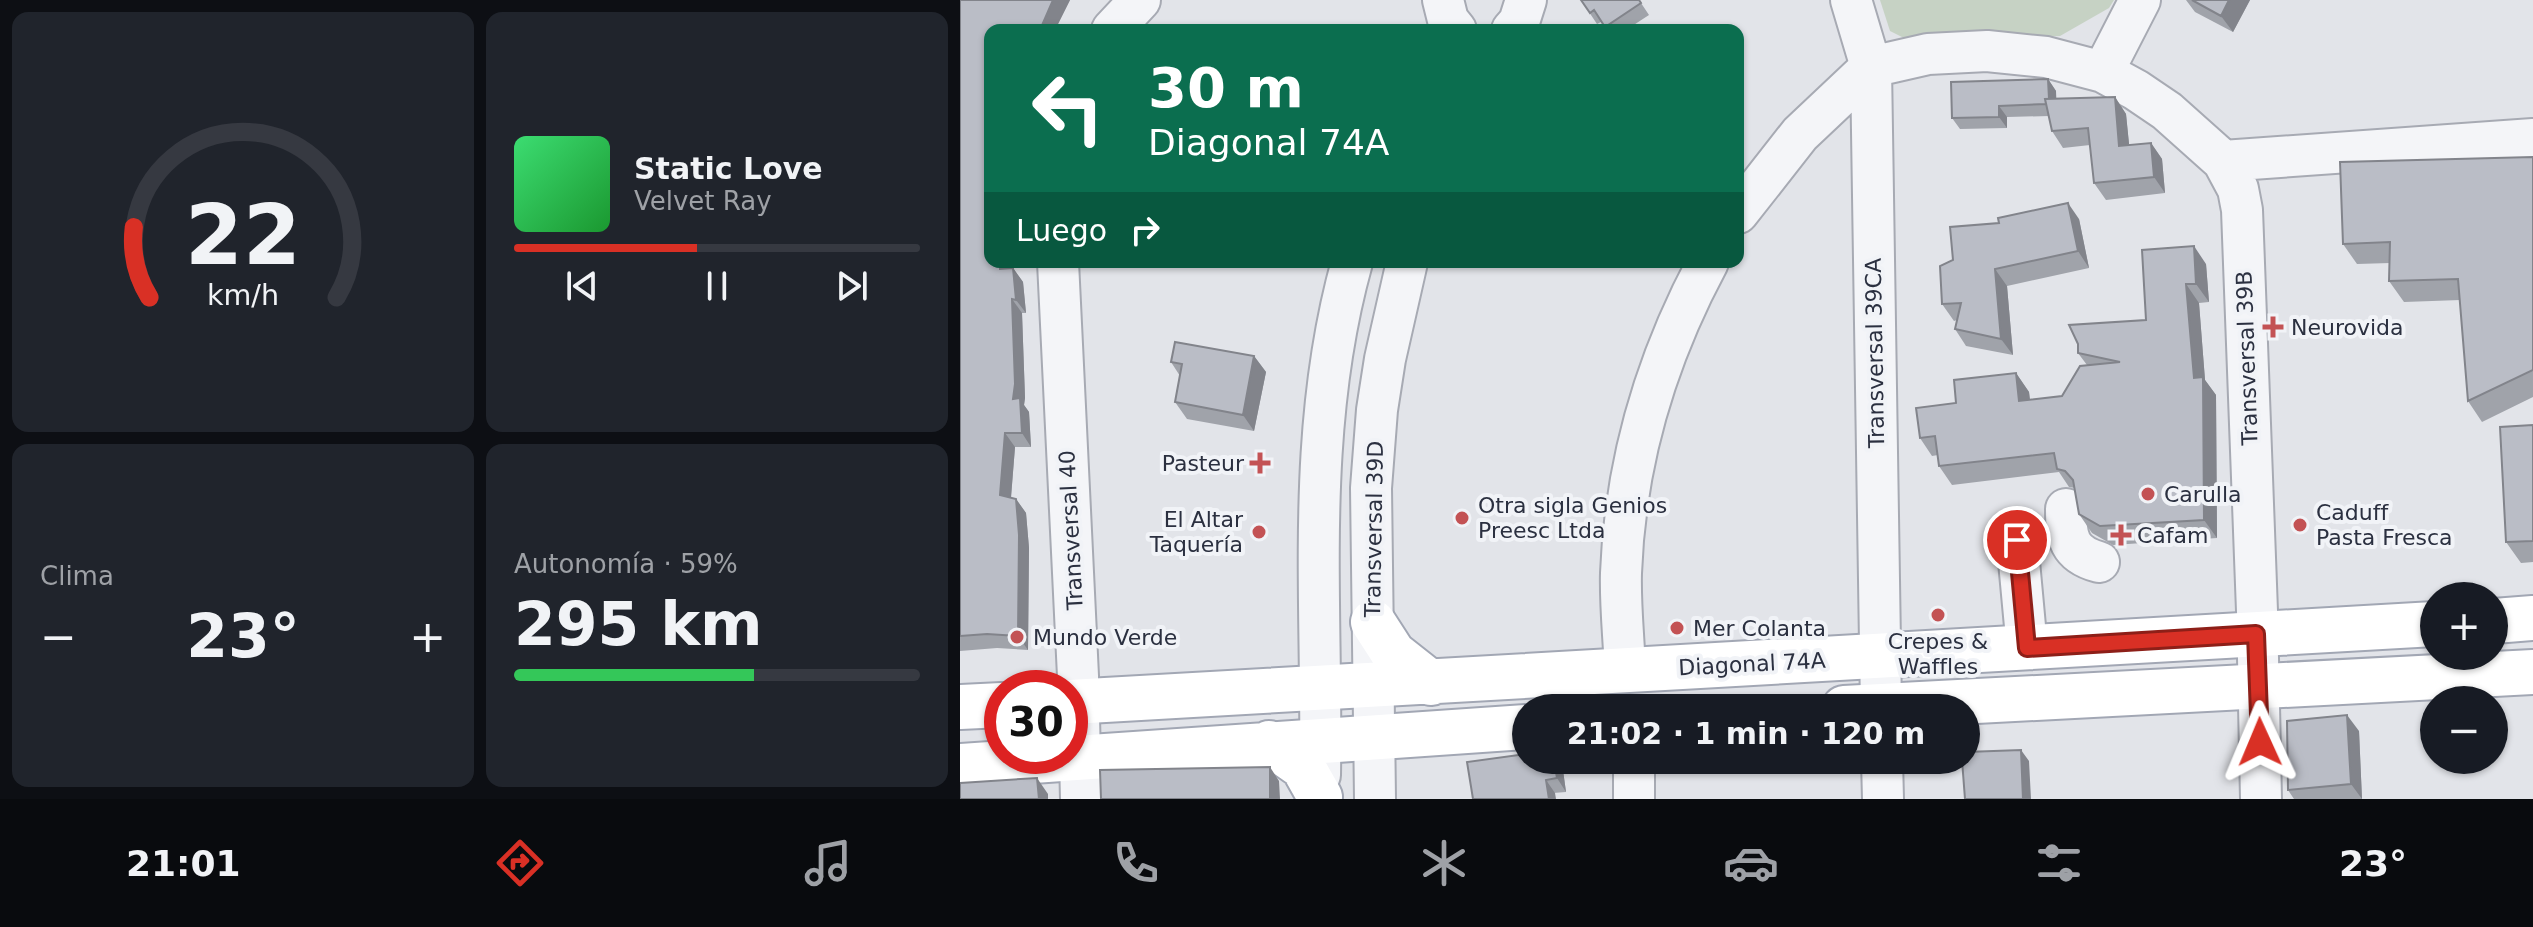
<!DOCTYPE html>
<html lang="es">
<head>
<meta charset="utf-8">
<style>
	:root { --surface:#171b24; --page:#20242c; --text:#f1f3f6; --muted:#9ea1a6; --line:#363941; --accent:#d93025 }
	body { margin:0; font-family:"DejaVu Sans",sans-serif; background:var(--page); color:var(--text); height:100vh; display:flex; flex-direction:column; font-size:30px; white-space:nowrap }
	* { box-sizing:border-box; margin:0 }
	p { font-size:26px; color:var(--muted) }
	.icon { flex:none; width:44px; height:44px; fill:none; stroke:currentColor; stroke-width:2; stroke-linecap:round; stroke-linejoin:round }
	.map { position:relative; flex:1; overflow:hidden }
	.sheet { display:flex; flex-direction:column; gap:12px; padding:12px; background:#0d0f14; width:960px }
	.sheet>* { flex:none }
	.guide { position:absolute; left:24px; top:24px; width:760px; height:244px; border-radius:16px; box-shadow:0 2px 6px #0004; background:#0b6e4f; color:#fff; overflow:hidden }
	.tools { position:absolute; left:1460px; top:582px; display:grid; gap:16px }
	.tools a { display:grid; place-items:center; width:88px; height:88px; border-radius:50%; background:var(--surface); box-shadow:0 2px 6px #0004; font-size:40px }
	.speed { position:absolute; left:24px; top:670px; display:flex; gap:16px; font-size:40px; font-weight:700; text-align:center }
	.speed>* { display:grid; place-content:center; width:104px; height:104px; border-radius:50%; background:var(--surface); box-shadow:0 2px 6px #0004; line-height:1 }
	.speed .limit { border:12px solid #d22; background:#fff; color:#111 }
	.pin { position:absolute; display:grid; place-items:center; width:68px; height:68px; color:#fff; margin:-34px; border:4px solid #fff; border-radius:50%; box-shadow:0 2px 8px #0007 }
	.me { position:absolute; width:88px; margin:-44px; rotate:359deg; stroke-linejoin:round; filter:drop-shadow(0 0 6px #0008) }
	.turn { display:flex; align-items:center; gap:28px; height:168px; padding:0 32px; font-size:36px }
	.turn .icon { width:104px; height:104px; stroke-width:2.5 }
	.turn b { display:block; font-size:56px; line-height:68px }
	.then { display:flex; align-items:center; height:76px; padding:0 32px; background:#0003; gap:16px; font-size:30px }
	.big { font-size:60px; font-weight:700; line-height:1.1 }
	.sheet .widget { flex:1; display:flex; flex-direction:column; justify-content:center; gap:12px; min-width:0; padding:0 28px; border-radius:16px; background:var(--page) }
	.sheet .dial { align-items:center; gap:0 }
	.dial svg { height:208px; overflow:visible; fill:none; stroke:var(--line); stroke-width:7; stroke-linecap:round; text-anchor:middle }
	.dial text { fill:var(--text); stroke:none }
	.song { display:flex; align-items:center; gap:24px }
	.cover { width:96px; height:96px; border-radius:12px; background:linear-gradient(135deg,hsl(140 70% 55%),hsl(130 70% 35%)) }
	.played { height:8px; border-radius:4px; background:linear-gradient(90deg,var(--accent) 45%,var(--line) 45%) }
	.keys { display:flex; justify-content:space-around; direction:ltr }
	.heat { display:flex; justify-content:space-between; align-items:center; font-size:44px; direction:ltr }
	.charge { height:12px; border-radius:6px; background:linear-gradient(90deg,#34c759 59%,var(--line) 0) }
	.sheet .tiles { flex:1; display:grid; gap:12px; grid-template-columns:repeat(2,1fr) }
	.trip { position:absolute; left:552px; top:694px; width:468px; height:80px; border-radius:40px; background:var(--surface); box-shadow:0 2px 6px #0004; font-weight:700; line-height:80px; text-align:center }
	.tab-bar { display:flex; height:128px; justify-content:space-around; align-items:center; background:#090b0e; color:var(--muted) }
	.tab-bar .icon { width:56px; height:56px }
	.tab-bar .active { color:var(--accent) }
	.tab-bar b { font-size:36px; color:var(--text) }
	main { display:flex; flex:1; min-height:0 }
	.map>svg:first-child { display:block }
	.green { fill:#c6d2c4 }
	.lines { fill:none; stroke-linecap:round; stroke-linejoin:round }
	.minor-casing { stroke:#a7aab3; stroke-width:44 }
	.major-casing { stroke:#a2a7b4; stroke-width:48 }
	.minor { stroke:#f4f5f8; stroke-width:40 }
	.major { stroke:#fff; stroke-width:44 }
	.wall { fill:#a0a3aa }
	.shaded-wall { fill:#82848b }
	.building { fill:#babdc6; stroke:#82848b; stroke-width:2 }
	.route-casing { stroke:#8d1f18; stroke-width:20 }
	.route { stroke:#d93025; stroke-width:14 }
	.poi-dot { fill:#c35254; stroke:#f1f3f7; stroke-width:3 }
	.labels { text-anchor:middle; dominant-baseline:central; stroke-width:8; stroke-linejoin:round; paint-order:stroke }
	.poi-label { font-size:22px; fill:#2b3040; stroke:#f1f3f7; text-anchor:start }
	.street-label { font-size:22px; fill:#2b3040; stroke:#f1f3f7 }
</style>
</head>
<body>
<main>
<section class="sheet">
<div class="tiles">
<div class="widget dial"><svg viewBox="0 0 100 80">
<path d="M14 69A42 42 0 1 1 86 69"/>
<path d="M14 69A42 42 0 0 1 8 42" stroke="#d93025"/>
<text x="50" y="56" font-size="32" font-weight="700">22</text>
<text x="50" y="72" font-size="11">km/h</text>
</svg></div>
<div class="widget">
<div class="song"><i class="cover"></i><div><b>Static Love</b><p>Velvet Ray</p></div></div>
<div class="played"></div>
<div class="keys"><svg class="icon" aria-label="previous" viewBox="0 0 24 24"><path d="M18 5L8 12l10 7zM5 5v14"/></svg><svg class="icon" aria-label="pause" viewBox="0 0 24 24"><path d="M8 5v14M16 5v14"/></svg><svg class="icon" aria-label="next" viewBox="0 0 24 24"><path d="M6 5l10 7-10 7zM19 5v14"/></svg></div>
</div>
<div class="widget"><p>Clima</p>
<div class="heat"><a>−</a><b class="big">23°</b><a>+</a></div>
</div>
<div class="widget"><p>Autonomía · 59%</p><b class="big">295 km</b><div class="charge"></div></div>
</div>
</section>
<div class="map">
<svg width="1573" height="799" viewBox="0 0 1573 799">
	<rect width="100%" height="100%" fill="#e2e4e9"/>
	<path class="green" d="M920,0H1154L1149,8L1100,36L950,41L930,31Z"/>
	<g class="lines">
		<g class="minor-casing">
			<path id="minor" d="M483,0L488,20L496,30
				M891,0L911,67L921,708
				M152,30L180,0
				M552,30L559,22L566,0
				M1143,72L1180,0
				M1263,161L1573,139
				M778,213L840,134L911,67L968,54L1027,51L1086,57L1143,72L1176,90L1207,111L1263,161L1278,189L1282,210L1297,611L1301,799
				M98,262L118,676L121,799
				M1106,509C1106,538 1109,554 1139,562
				M1057,540L1067,648
				M665,672C664,639 660,606 661,573C665,463 696,359 748,262
				M674,760V799
				M922,760L923,799
				M360,775C363,600 344,434 392,262
				M415,799L411,488L417,410L425,359L447,262"/>
		</g>
		<g class="major-casing">
			<path id="major" d="M1534,621L1573,618
				M413,622L433,653L471,683
				M110,702L1474,624
				M0,707L42,705
				M884,708L1573,672
				M309,743L343,767L360,797
				M0,766L566,727"/>
		</g>
		<use href="#minor" class="minor"/>
		<use href="#major" class="major"/>
	</g>
	<path class="wall" d="M0,0H110L95,30H30V262H50V268H53L63,282L66,313H62L65,398L64,405L69,412L71,447H55L51,498L56,499L66,513L69,548L68,650L37,648L0,651Z
		M621,0H679L689,15L666,30H647L641,22L637,24Z
		M1226,0H1290L1273,32L1235,12Z
		M1088,79L1096,91V99L1155,97L1166,114L1169,145L1191,143L1202,159L1205,193L1146,200L1134,183L1130,145L1103,148L1092,131L1089,116L1047,117V128L1000,129L992,118Z
		M1573,157V397L1522,422L1508,401L1500,300L1444,302L1429,281L1430,263L1397,264L1383,244Z
		M1119,219L1129,268L1047,286L1053,355L1006,346L995,329L997,320L994,321L982,304L993,260Z
		M1246,264L1249,302L1239,303L1245,380L1256,395L1257,538L1153,545L1132,533L1119,514L1115,488L1109,487L1099,472L992,485L979,466L978,455L972,456L960,438L996,403L1056,373L1069,392L1070,400L1102,396L1127,365L1118,353L1186,320Z
		M294,356L306,372L294,431L227,419L215,402L220,376L211,362Z
		M1573,425V562L1561,563L1546,542Z
		M1399,731L1402,799H1334L1328,790Z
		M602,763L606,792L513,799Z"/>
	<path class="shaded-wall" d="M93,0H110L95,30H80Z
		M1269,0H1290L1273,32L1261,16Z
		M1088,79L1096,91L1097,116L1089,104Z
		M1155,97L1166,114L1171,163L1159,146Z
		M1039,106L1047,117V128L1039,117Z
		M1191,143L1202,159L1205,193L1194,177Z
		M1108,203L1119,219L1129,268L1118,251Z
		M1234,246L1246,264L1249,302L1236,284Z
		M40,262H50V282L40,269Z
		M53,268L63,282L66,313L56,300Z
		M1035,269L1047,286L1053,355L1041,339Z
		M1226,284L1239,303L1245,380L1256,395L1257,538L1244,520Z
		M52,299L62,313L65,398L64,405L69,412L71,447L62,433L53,399Z
		M294,356L306,372L294,431L283,415Z
		M1056,373L1069,392L1072,419L1059,401Z
		M45,433L55,447L50,509L40,495Z
		M56,499L66,513L69,548L68,650L58,636Z
		M1387,715L1399,731L1402,799L1391,784Z
		M1061,750L1069,761L1071,799H1063Z
		M594,760H600L602,763L606,792L597,778Z
		M310,767L319,781L320,799H310Z
		M77,778L88,794V799H79Z
		M586,780L595,793L596,799H589Z"/>
	<path class="building" d="M0,0H93L80,30H30V262H40V269L53,268L56,300L52,299L55,384L53,399L60,398L62,433H45L40,495L56,499L59,535L58,636L27,634L0,636Z
		M621,0H679L681,3L645,27L634,10L630,13Z
		M1232,0H1269L1261,16Z
		M1088,79L1089,99H1085L1086,104L1039,106V117L992,118L991,82Z
		M1155,97L1159,146L1191,143L1194,177L1134,183L1128,128L1092,131L1085,99Z
		M1573,157V370L1508,401L1498,279L1429,281L1430,242L1383,244L1380,162Z
		M1108,203L1118,251L1035,269L1041,339L995,329L1001,303L982,304L980,266L993,260L990,227L1039,223L1038,218Z
		M1234,246L1236,284H1226L1234,378L1243,377L1244,520L1140,526L1119,514L1113,480L1105,471L1097,469L1094,453L979,466L975,436L960,438L956,408L996,403L994,380L1056,373L1059,401L1102,396L1120,366L1160,362L1118,353V344L1109,325L1186,320L1182,250Z
		M215,342L294,356L283,415L215,402L222,364L211,362Z
		M1573,425V541L1546,542L1540,427Z
		M1387,715L1391,784L1328,790L1327,721Z
		M1061,750L1063,799H1005L1002,760H1006V752Z
		M566,754V760H594L597,778L586,780L589,799H513L507,762Z
		M310,767V799H141L140,770Z
		M77,778L79,799H0V783Z"/>
	<g class="lines">
		<g class="route-casing">
			<path id="route" d="M1057,540L1067,648L1296,634L1300,742"/>
		</g>
		<use href="#route" class="route"/>
	</g>
	<g class="poi-dot">
		<path d="M1309 315h8v8h8v8h-8v8h-8v-8h-8v-8h8z"/>
		<path d="M296 451h8v8h8v8h-8v8h-8v-8h-8v-8h8z"/>
		<circle cx="1188" cy="494" r="8"/>
		<circle cx="502" cy="518" r="8"/>
		<circle cx="1340" cy="525" r="8"/>
		<circle cx="299" cy="532" r="8"/>
		<path d="M1157 523h8v8h8v8h-8v8h-8v-8h-8v-8h8z"/>
		<circle cx="978" cy="615" r="8"/>
		<circle cx="717" cy="628" r="8"/>
		<circle cx="57" cy="637" r="8"/>
	</g>
	<g class="labels">
		<g class="poi-label">
			<text x="1331" y="327">Neurovida</text>
			<text x="284" y="463" text-anchor="end">Pasteur</text>
			<text x="1204" y="494">Carulla</text>
			<text x="518" y="505">Otra sigla Genios<tspan x="518" dy="25">Preesc Ltda</tspan></text>
			<text x="1356" y="512">Caduff<tspan x="1356" dy="25">Pasta Fresca</tspan></text>
			<text x="283" y="519" text-anchor="end">El Altar<tspan x="283" dy="25">Taquería</tspan></text>
			<text x="1177" y="535">Cafam</text>
			<text x="733" y="628">Mer Colanta</text>
			<text x="73" y="637">Mundo Verde</text>
			<text x="978" y="641" text-anchor="middle">Crepes &amp;<tspan x="978" dy="25">Waffles</tspan></text>
		</g>
		<g class="street-label">
			<text transform="translate(915 353) rotate(-91)">Transversal 39CA</text>
			<text transform="translate(1287 358) rotate(-92)">Transversal 39B</text>
			<text transform="translate(414 529) rotate(-89)">Transversal 39D</text>
			<text transform="translate(111 530) rotate(-93)">Transversal 40</text>
			<text transform="translate(792 664) rotate(-3)">Diagonal 74A</text>
		</g>
	</g>
</svg>
<div class="tools">
<a>+</a>
<a>−</a>
</div>
<div class="speed"><div class="limit">30</div></div>
<div class="pin" style="left:1057px;top:540px;background:#d93025"><svg class="icon" aria-label="arrive" viewBox="0 0 24 24"><path d="M6 21V4h12l-3 4 3 4H6"/></svg></div>
<svg class="me" style="left:1300px;top:742px" viewBox="-20 -20 40 40"><path d="M0-17L14 15 0 8-14 15z" fill="#d93025" stroke="#fff" stroke-width="4"/></svg>
<div class="trip">21:02 · 1 min · 120 m</div>
<div class="guide">
<div class="turn"><svg class="icon" aria-label="left" viewBox="0 0 24 24"><path d="M17 20v-9H6M10 6l-5 5 5 5"/></svg><div><b>30 m</b>Diagonal 74A</div></div>
<div class="then">Luego<svg class="icon" aria-label="right" viewBox="0 0 24 24"><path d="M7 20v-9h11M14 6l5 5-5 5"/></svg></div>
</div>
</div>
</main>
<nav class="tab-bar">
<b>21:01</b>
<svg class="icon active" aria-label="directions" viewBox="0 0 24 24"><path d="M12 3l9 9-9 9-9-9zM9 14v-3h6M13 9l2 2-2 2"/></svg>
<svg class="icon" aria-label="music" viewBox="0 0 24 24"><path d="M9 18V5l10-2v13"/><circle cx="6" cy="18" r="3"/><circle cx="16" cy="16" r="3"/></svg>
<svg class="icon" aria-label="phone" viewBox="0 0 24 24"><path d="M5 4h4l2 5-3 2q2 4 5 5l2-3 5 2v4C11 20 4 13 5 4z"/></svg>
<svg class="icon" aria-label="climate" viewBox="0 0 24 24"><path d="M12 3v18M4 7l16 10M4 17L20 7"/></svg>
<svg class="icon" aria-label="car" viewBox="0 0 24 24"><path d="M5 17H2v-5l4-1 3-4h7l3 4 3 1v5h-3M9 17h6M6 11h13"/><circle cx="7" cy="17" r="2"/><circle cx="17" cy="17" r="2"/></svg>
<svg class="icon" aria-label="filters" viewBox="0 0 24 24"><path d="M4 7h16M4 17h16"/><circle cx="9" cy="7" r="2"/><circle cx="15" cy="17" r="2"/></svg>
<b>23°</b>
</nav>
</body>
</html>
